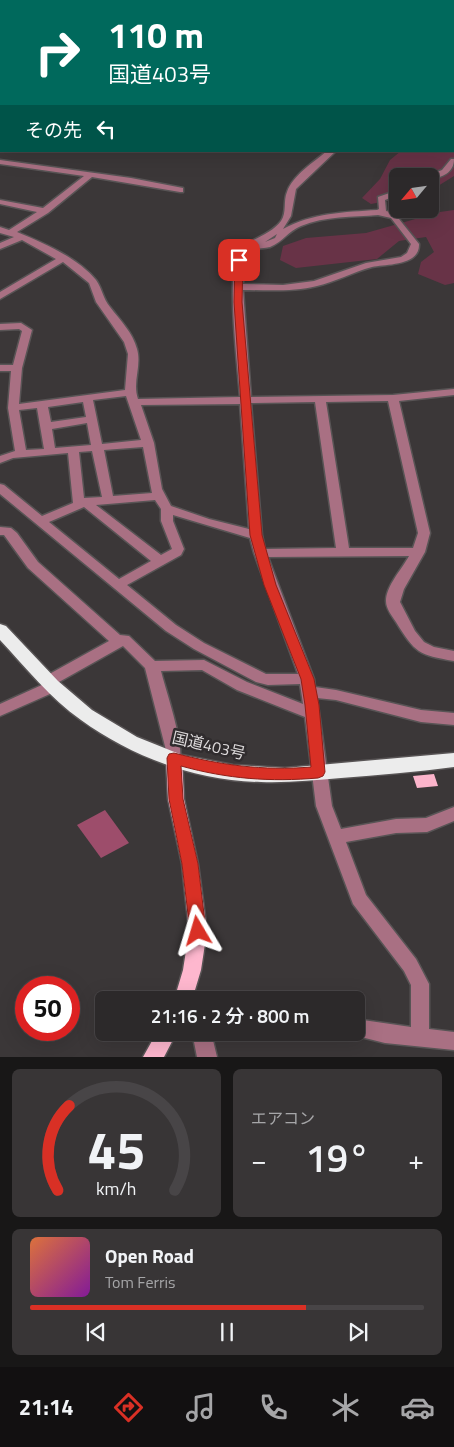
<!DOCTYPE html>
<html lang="ja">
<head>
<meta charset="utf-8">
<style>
	:root { --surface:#2c292a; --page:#383536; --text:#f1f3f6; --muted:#a6a6a8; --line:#484547; --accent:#d93025 }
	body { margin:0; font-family:"Titillium Web","Noto Sans JP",sans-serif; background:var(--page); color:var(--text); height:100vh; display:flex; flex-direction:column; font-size:19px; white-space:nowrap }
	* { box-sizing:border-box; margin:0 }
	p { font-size:16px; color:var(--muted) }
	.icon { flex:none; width:28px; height:28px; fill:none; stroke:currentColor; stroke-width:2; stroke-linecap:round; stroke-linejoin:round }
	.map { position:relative; height:1057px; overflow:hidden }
	.panel { display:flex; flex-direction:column; gap:12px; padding:12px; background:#181717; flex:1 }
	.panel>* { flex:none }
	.banner { position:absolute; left:0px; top:0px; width:455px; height:152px; box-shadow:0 5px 20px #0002,0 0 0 1px var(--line); background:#00695c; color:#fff; overflow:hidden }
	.needle { width:32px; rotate:241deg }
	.tools { position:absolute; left:389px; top:168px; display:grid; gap:10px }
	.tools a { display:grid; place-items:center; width:50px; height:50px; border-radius:8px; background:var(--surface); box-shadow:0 5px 20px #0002,0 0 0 1px var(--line); font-size:25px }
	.speed { position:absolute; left:15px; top:976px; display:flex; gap:10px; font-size:25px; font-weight:700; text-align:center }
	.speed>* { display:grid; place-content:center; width:65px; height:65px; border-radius:50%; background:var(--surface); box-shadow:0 5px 20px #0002,0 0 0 1px var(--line); line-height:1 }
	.speed .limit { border:8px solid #d22; background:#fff; color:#111 }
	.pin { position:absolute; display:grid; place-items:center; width:42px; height:42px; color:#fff; margin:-21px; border-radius:10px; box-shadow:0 2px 8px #0006 }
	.me { position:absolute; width:55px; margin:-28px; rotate:353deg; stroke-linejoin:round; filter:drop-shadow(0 0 4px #0008) }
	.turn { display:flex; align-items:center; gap:18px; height:105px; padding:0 25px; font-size:22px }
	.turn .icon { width:65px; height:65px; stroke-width:2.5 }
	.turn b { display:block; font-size:35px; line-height:42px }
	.then { display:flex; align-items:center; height:48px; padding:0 25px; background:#0003; gap:10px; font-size:19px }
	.big { font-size:38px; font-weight:600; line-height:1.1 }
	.panel .tile { flex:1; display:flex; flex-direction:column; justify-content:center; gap:8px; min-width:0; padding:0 18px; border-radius:8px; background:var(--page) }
	.panel .dial { align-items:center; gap:0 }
	.dial svg { height:130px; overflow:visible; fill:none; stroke:var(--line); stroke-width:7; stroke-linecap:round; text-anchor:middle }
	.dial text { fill:var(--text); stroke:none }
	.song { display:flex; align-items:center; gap:15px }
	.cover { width:60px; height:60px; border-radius:8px; background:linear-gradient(135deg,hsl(20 70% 55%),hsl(290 70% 35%)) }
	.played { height:5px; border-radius:2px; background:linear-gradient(90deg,var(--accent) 70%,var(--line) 70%) }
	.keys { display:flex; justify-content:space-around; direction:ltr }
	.heat { display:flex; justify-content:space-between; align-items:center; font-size:28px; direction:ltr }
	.panel .tiles { flex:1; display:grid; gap:12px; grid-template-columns:1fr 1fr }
	.tile:last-child { grid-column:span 2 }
	.trip { position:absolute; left:95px; top:991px; width:270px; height:50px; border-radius:8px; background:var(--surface); box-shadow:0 5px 20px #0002,0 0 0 1px var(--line); font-weight:600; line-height:50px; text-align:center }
	.dock { display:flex; height:80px; justify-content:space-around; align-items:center; background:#121011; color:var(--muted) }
	.dock .icon { width:35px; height:35px }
	.dock .on { color:var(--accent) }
	.dock b { font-size:22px; color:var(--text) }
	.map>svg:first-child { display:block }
	.green { fill:#683347 }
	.water { fill:#9d4d6b }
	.building { fill:#fcb4cb }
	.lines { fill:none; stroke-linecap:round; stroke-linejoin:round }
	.minor-casing { stroke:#585455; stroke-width:3 }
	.major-casing { stroke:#585455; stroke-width:3 }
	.highway-casing { stroke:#585455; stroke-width:3 }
	.minor { fill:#a97083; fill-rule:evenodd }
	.major { fill:#feb7ce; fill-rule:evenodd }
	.highway { fill:#ececec; fill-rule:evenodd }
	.route { fill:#d93025; stroke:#8d1f18 }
	.labels { text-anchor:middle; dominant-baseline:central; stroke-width:5; stroke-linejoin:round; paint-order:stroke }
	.near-street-label { font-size:16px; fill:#dcd9da; stroke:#302c2e }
</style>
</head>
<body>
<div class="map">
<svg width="454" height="1057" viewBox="0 0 454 1057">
	<rect width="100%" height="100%" fill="#3b3738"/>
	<path class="green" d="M454,57V176L430,191V176H398L397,199L371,204L362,198L380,179L390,160L401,151H454Z
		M454,210V283L445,285L418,274L421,262L434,252L426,237L399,241L377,259L296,268L280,260L283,246L306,238L366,233L440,212Z"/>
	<path class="water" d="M105,810L129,843L101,858L77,825Z"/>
	<path class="building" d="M434,774L438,786L417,788L413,776Z"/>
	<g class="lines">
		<g class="minor-casing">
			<path id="minor" d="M94,0H113L114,1H95Z
				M131,0H142L143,1H132Z
				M0,3H1V7H0Z
				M0,65H1V69H0Z
				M327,151H336L296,189L291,216L283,229C312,213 345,212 377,210L379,209L378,197L398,190V195L385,200L386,211L398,214L399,219L419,244C420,266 386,264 372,267C353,272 335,282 317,286C293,292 267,290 243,290L251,397L393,395L454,389V395L399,401L430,533L425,552L404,589L400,602L415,631L424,642L434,647L454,651V661C419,655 415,653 396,622C392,616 386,609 386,601C386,586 402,569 409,556L268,557L314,679L315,687L336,690L421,710L454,713V725L421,722L336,700L317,698L332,806L341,829L396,819L426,818L454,807V821L427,832L396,833L346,842L366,895L416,959L429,984V1029L454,1032V1050L385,1043L349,1034L348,1032H356V1019L411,1027V985L404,971L353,904L316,806L305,717L237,690L202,670L161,671C165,688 186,749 179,762L174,764L169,762L145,668L123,646L59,682L61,686L59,690L0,716V704L44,684L42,681L44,677L109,641L28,568L4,535H0V527L11,528L17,533L38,562L120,635L129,636L155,661L204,660L247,682L303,704L300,684L268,685L256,682L194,649L166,631L0,494V484L4,485L42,516L73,503L68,453L13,458L0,463V456L15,451L8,408L11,371H0V365H13L22,331L19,329L0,330V324L21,323L32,330L22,368L19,404L125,390L128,354L124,342L96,302L89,283L63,262L0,299V292L56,259L22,240L0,249V243L14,237L0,233V227L9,230L37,212L0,204V200L43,208L84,176L0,164V160L131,178L183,188V192H180L92,177L48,213L17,232C43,243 77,257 96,280C102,288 103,299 110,307C120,320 133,333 137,349C142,366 132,382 138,399L240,397C238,369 225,268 240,249C246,241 271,235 281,221C287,213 283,201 287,192C293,175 314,162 327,151ZM378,215L391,218L411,244L407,253L401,257L366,263L314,281L283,285L243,284L244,260L248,251C256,248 262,249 270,247C283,242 288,231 301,226C325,216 353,217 378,215ZM277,234L275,238L265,242ZM126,396L141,440L102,444L93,400ZM388,401L418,533L413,548H349L326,402ZM83,402L86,417L51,422L48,407ZM315,402L336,548L265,549L262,535L251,403ZM240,404L249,529L209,519L171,506L162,489L154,443L141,405ZM37,408L44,449L26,450L19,410ZM87,423L91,445L55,448L52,429ZM143,447L152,493L113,496L104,450ZM92,451L102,497L84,498L79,452ZM155,500L161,509V521L172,549L161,555L96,505ZM84,507L151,561L119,579L49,522ZM173,515L250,538L254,553L298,674H266L204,643L176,625L127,585L181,555L184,549L173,521Z
				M451,159H454C454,173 442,177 430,180V176H427L442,170Z
				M192,1032H211L217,1057H197Z"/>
		</g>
		<g class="major-casing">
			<path id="major" d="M174,752L179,754L182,758L184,799L198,864L207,931L201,970L192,1000H174L183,970L189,931L182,864L168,799L166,758L169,754Z
				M157,1032H177L164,1057H143Z"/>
		</g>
		<g class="highway-casing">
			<path id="highway" d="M0,0H12V1H1L0,3Z
				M30,0H59V1H30Z
				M0,624L6,626L58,681L92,710L137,737L182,755L233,765L285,768L454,753V767C416,772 379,775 341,778C314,780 288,783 261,782C197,781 132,757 81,720C50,698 26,668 0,640Z"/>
		</g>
		<use href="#minor" class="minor"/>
		<use href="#major" class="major"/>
		<use href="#highway" class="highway"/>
	</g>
	<path class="route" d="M239,258L243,260L242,302L262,535L276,585L314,679L319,705L325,772L323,776L318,778C270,782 228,779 181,766L183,799L198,864L206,931L204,936L198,938L192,936L190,931L182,864L169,799L167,758L169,754L174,753C220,765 263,771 311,767L305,705L301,679L264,585L250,535L234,302L235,260Z"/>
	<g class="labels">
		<g class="near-street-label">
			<text transform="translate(209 745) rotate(13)">国道403号</text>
		</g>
	</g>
</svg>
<div class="tools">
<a><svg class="needle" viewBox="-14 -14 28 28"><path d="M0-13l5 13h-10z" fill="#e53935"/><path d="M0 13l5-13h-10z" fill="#a6a6a8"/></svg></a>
</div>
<div class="speed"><div class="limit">50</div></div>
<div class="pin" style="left:239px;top:260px;background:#d93025"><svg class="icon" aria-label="arrive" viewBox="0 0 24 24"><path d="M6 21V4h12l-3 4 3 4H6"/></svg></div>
<svg class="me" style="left:198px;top:931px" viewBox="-20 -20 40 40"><path d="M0-17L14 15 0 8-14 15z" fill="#d93025" stroke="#fff" stroke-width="4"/></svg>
<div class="trip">21:16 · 2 分 · 800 m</div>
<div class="banner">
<div class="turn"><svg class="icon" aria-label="right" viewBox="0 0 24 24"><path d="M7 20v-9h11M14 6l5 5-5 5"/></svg><div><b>110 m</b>国道403号</div></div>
<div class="then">その先<svg class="icon" aria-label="left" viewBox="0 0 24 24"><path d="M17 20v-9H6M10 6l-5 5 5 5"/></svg></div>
</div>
</div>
<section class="panel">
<div class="tiles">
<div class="tile dial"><svg viewBox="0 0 100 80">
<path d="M14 69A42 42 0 1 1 86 69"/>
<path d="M14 69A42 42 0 0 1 21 17" stroke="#d93025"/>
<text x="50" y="56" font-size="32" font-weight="700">45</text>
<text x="50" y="72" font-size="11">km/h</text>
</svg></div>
<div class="tile"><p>エアコン</p>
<div class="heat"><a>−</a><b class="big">19°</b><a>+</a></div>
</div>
<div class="tile">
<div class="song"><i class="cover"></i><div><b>Open Road</b><p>Tom Ferris</p></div></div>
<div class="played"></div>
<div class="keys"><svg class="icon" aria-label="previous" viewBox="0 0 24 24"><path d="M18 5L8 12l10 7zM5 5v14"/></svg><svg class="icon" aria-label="pause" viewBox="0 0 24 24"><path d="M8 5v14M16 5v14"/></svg><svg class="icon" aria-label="next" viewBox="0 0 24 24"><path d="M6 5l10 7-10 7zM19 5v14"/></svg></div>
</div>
</div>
</section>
<nav class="dock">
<b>21:14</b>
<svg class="icon on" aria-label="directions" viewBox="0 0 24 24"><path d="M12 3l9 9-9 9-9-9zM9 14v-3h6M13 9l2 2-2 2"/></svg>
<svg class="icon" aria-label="music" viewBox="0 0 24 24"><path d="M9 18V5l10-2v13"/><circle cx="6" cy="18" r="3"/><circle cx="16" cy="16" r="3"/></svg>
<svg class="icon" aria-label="phone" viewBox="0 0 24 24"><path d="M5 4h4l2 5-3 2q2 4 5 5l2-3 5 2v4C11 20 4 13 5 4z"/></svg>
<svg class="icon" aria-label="climate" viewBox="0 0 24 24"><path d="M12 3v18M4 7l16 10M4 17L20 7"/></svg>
<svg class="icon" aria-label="car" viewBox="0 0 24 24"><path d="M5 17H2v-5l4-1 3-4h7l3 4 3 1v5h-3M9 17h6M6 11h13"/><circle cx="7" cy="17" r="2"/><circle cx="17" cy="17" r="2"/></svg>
</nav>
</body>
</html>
